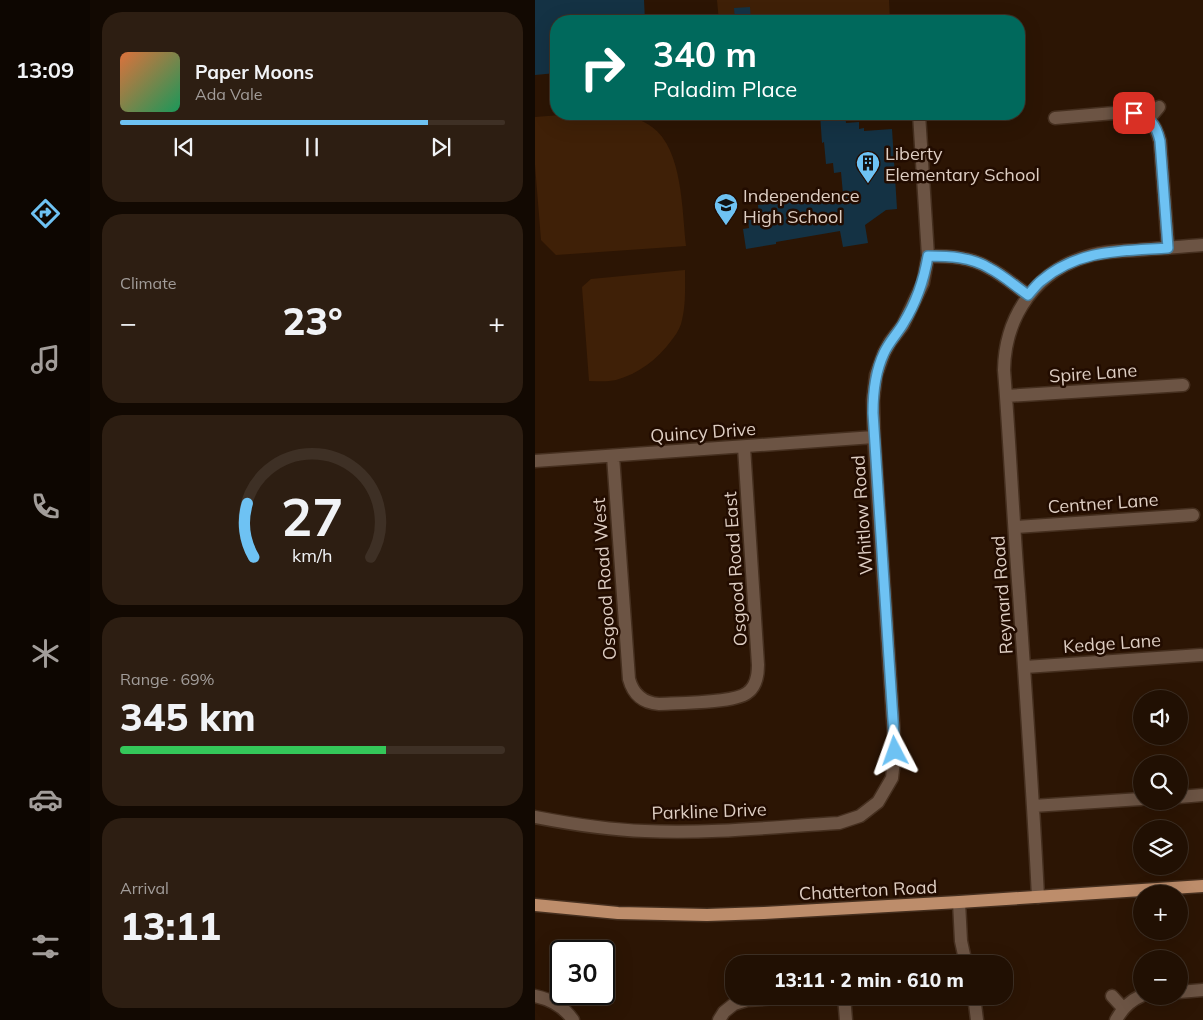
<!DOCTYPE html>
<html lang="en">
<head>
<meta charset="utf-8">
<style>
	:root { --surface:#211003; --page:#2d1e12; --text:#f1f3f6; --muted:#a29d9a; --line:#3e3025; --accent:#6ec2f3 }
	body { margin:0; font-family:Mulish,sans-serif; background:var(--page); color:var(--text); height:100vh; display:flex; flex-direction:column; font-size:19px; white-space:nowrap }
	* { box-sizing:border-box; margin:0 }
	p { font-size:16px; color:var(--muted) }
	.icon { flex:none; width:28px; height:28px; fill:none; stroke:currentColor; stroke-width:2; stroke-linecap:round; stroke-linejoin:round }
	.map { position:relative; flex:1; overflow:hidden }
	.drawer { display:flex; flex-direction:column; gap:12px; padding:12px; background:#120902; width:445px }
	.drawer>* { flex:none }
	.hud { position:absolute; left:15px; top:15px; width:475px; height:105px; border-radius:20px; box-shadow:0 5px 20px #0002,0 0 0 1px var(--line); background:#00695c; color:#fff; overflow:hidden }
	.controls { position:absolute; left:598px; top:690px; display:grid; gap:10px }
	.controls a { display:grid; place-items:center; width:55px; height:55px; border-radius:50%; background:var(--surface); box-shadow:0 5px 20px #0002,0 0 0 1px var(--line); font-size:25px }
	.speed { position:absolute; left:15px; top:940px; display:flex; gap:10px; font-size:25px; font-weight:700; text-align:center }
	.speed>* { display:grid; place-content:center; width:65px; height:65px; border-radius:50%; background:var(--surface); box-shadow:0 5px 20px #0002,0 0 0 1px var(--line); line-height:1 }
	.speed .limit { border:2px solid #111; border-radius:8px; background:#fff; color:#111 }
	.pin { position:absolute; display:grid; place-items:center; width:42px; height:42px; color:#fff; margin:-21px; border-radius:10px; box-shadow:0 2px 8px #0006 }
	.me { position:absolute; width:55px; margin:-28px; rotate:356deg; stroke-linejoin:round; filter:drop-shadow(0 0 4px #0008) }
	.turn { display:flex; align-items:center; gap:18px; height:105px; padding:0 20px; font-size:22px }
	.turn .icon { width:65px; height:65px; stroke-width:2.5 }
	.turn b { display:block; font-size:35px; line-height:42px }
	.big { font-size:38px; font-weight:800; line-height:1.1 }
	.drawer .widget { flex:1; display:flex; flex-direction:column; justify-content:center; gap:8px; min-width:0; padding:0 18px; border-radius:20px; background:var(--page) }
	.drawer .dial { align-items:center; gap:0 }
	.dial svg { height:130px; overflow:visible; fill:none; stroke:var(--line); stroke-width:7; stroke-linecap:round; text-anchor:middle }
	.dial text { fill:var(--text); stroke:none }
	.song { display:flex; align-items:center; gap:15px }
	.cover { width:60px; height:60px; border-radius:8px; background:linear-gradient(135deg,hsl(20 70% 55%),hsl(150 70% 35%)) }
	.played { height:5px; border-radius:2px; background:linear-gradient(90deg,var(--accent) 80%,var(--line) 80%) }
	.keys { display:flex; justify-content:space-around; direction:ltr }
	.heat { display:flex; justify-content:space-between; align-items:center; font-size:28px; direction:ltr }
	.charge { height:8px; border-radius:4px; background:linear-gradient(90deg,#34c759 69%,var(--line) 0) }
	.trip { position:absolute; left:190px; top:955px; width:288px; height:50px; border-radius:20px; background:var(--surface); box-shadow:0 5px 20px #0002,0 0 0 1px var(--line); font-weight:800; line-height:50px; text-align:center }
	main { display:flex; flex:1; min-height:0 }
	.tabs { display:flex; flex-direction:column; width:90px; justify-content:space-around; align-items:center; background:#0d0601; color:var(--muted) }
	.tabs .icon { width:35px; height:35px }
	.tabs .on { color:var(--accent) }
	.tabs b { font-size:22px; color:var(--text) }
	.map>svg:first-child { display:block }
	.garden { fill:#3f2007 }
	.building { fill:#143244 }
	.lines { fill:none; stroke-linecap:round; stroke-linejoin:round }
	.street-casing { stroke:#452f1f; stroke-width:15 }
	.primary-casing { stroke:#452f1f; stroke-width:15 }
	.street { stroke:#6c5444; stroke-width:12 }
	.primary { stroke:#bd8d6b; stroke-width:12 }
	.route-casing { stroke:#487e9e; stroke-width:12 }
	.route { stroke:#6ec2f3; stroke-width:9 }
	.labels { text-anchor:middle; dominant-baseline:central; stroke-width:5; stroke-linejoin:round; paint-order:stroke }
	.poi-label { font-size:18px; fill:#decec3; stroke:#220c00; text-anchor:start }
	.street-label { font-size:18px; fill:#decec3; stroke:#220c00 }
</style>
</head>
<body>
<main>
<nav class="tabs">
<b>13:09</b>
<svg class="icon on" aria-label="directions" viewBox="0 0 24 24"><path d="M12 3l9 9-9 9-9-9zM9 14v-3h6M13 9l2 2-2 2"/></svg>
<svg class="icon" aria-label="music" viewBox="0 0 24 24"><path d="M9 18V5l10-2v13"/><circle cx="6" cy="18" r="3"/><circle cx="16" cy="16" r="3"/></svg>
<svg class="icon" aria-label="phone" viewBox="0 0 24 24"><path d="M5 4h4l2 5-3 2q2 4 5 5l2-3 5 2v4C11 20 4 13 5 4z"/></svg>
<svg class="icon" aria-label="climate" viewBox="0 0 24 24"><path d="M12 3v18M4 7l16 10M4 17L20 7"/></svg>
<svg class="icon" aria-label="car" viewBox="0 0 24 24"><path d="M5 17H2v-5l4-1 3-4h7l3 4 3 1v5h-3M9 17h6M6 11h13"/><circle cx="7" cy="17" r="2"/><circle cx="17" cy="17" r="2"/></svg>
<svg class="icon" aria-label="filters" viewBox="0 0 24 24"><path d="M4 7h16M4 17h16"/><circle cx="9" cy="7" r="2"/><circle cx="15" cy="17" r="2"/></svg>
</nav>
<section class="drawer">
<div class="widget">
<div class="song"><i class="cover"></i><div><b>Paper Moons</b><p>Ada Vale</p></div></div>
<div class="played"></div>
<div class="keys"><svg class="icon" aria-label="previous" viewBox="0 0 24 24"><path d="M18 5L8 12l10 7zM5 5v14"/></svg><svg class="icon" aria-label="pause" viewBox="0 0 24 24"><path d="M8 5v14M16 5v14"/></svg><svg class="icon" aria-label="next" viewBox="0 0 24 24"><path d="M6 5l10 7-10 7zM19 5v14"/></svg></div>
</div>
<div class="widget"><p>Climate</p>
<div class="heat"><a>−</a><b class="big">23°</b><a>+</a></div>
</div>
<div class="widget dial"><svg viewBox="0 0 100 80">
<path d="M14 69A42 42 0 1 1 86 69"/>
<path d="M14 69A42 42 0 0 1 10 36" stroke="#6ec2f3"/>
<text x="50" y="56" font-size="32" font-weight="700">27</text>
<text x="50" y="72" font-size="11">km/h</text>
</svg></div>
<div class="widget"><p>Range · 69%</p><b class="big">345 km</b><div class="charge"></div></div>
<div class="widget"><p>Arrival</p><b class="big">13:11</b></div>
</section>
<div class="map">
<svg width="668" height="1020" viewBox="0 0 668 1020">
	<rect width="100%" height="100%" fill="#2c1504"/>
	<path class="garden" d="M182,0H354L355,21H184Z
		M39,114C52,114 65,113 78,114C91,115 107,119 117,127C148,149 147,212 151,246L21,255L6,240L0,165V117Z
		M150,270C150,288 151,307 146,324C144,330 140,336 136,341C123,359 103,374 81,380C72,382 63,381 54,381L47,287L56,279Z"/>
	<path class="building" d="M0,0H109L110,21H21V73L0,75Z
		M215,7L216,21H200L199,8Z
		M285,114H310L311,123L324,122V129L329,128V131L357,129L362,209L351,210L330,225L333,243L308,247L305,231L241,242V244L211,249L208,229L214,228L213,220L220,219V216L224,215L223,205L308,194L306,172L299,173L298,163L291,164L289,142L287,143Z"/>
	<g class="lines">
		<g class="street-casing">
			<path id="street" d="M520,118L591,112C611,113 620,122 625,141L633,248
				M614,119L624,107
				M393,256C414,256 436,257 454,268C468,275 480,286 493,295
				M471,396L648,385
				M78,456L94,679C98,694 108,703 124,704C143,703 199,703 212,693C221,687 223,676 223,665L209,447
				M0,461L339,437
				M480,527L658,515
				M490,667L666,655
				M644,797L668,795
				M498,806L606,799
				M0,817C36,824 73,830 110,831C174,834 239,827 304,823L325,816L343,802L357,778L360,751L339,437L338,400L341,375L349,353L355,342L368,325L388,283L393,256L384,114
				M503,897C498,796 491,695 484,594C478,519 475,445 469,370C470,315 502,269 557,255C572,251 588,251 603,250C625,248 646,247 668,245
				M424,902L426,941L431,964
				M644,992L668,990
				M0,996C15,999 29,1007 38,1020
				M309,996L311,1020
				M439,996L442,1020
				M577,996L588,1008
				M184,1020L189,1012L199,1004L212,1000L273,996
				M581,1020C587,1009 594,1001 606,996"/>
		</g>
		<g class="primary-casing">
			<path id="primary" d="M0,905L83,913L172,915L229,913L424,902L668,886"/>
		</g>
		<use href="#street" class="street"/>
		<use href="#primary" class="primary"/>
	</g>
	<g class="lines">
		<g class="route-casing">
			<path id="route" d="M360,751L338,413C338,392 340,372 349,353C354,342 362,334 368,324C381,303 389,280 393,256C414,256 436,257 454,268C468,275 480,286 493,295C497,291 501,285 506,281C543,249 587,251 633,248L625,141C621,124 616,118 599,113"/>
		</g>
		<use href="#route" class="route"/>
	</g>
	<defs>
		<g id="building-pin" transform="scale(1.25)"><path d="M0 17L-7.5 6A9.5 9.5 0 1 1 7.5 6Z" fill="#6ec2f3" stroke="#220c00"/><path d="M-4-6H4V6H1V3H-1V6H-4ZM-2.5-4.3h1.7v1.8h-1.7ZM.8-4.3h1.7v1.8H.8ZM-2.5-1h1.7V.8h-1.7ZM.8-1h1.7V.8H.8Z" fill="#111"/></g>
		<g id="school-pin" transform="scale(1.25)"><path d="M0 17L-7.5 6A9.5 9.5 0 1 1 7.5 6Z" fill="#6ec2f3" stroke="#220c00"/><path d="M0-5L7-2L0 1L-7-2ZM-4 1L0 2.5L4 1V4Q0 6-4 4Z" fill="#111"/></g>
	</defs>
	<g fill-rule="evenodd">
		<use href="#building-pin" x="333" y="163"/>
		<use href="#school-pin" x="191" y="205"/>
	</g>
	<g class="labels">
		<g class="poi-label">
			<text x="350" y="153">Liberty<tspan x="350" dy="21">Elementary School</tspan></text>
			<text x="208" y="195">Independence<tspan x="208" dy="21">High School</tspan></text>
		</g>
		<g class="street-label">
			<text transform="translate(558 373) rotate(-4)">Spire Lane</text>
			<text transform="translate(168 432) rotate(-4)">Quincy Drive</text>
			<text transform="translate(568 503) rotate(-4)">Centner Lane</text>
			<text transform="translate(327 515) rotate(-94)">Whitlow Road</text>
			<text transform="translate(200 569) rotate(-94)">Osgood Road East</text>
			<text transform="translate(69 579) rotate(-94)">Osgood Road West</text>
			<text transform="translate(467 595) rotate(-94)">Reynard Road</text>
			<text transform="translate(577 643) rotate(-4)">Kedge Lane</text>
			<text transform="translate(174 811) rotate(-2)">Parkline Drive</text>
			<text transform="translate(333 890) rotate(-3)">Chatterton Road</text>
		</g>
	</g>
</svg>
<div class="controls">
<a><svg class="icon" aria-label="sound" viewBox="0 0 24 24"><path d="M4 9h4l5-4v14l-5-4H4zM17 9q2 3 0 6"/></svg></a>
<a><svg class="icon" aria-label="search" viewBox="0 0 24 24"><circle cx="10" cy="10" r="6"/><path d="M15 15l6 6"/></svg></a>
<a><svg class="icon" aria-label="layers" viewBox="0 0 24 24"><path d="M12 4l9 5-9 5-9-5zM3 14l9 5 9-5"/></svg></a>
<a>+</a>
<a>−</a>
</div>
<div class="speed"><div class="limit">30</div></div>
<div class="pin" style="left:599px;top:113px;background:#d93025"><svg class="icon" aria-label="arrive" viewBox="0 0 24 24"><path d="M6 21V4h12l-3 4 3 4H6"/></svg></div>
<svg class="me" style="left:360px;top:751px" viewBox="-20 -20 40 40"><path d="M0-17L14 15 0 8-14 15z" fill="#6ec2f3" stroke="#fff" stroke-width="4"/></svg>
<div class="trip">13:11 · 2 min · 610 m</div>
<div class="hud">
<div class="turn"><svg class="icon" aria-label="right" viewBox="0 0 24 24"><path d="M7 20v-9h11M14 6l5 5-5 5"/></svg><div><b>340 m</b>Paladim Place</div></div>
</div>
</div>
</main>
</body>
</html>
